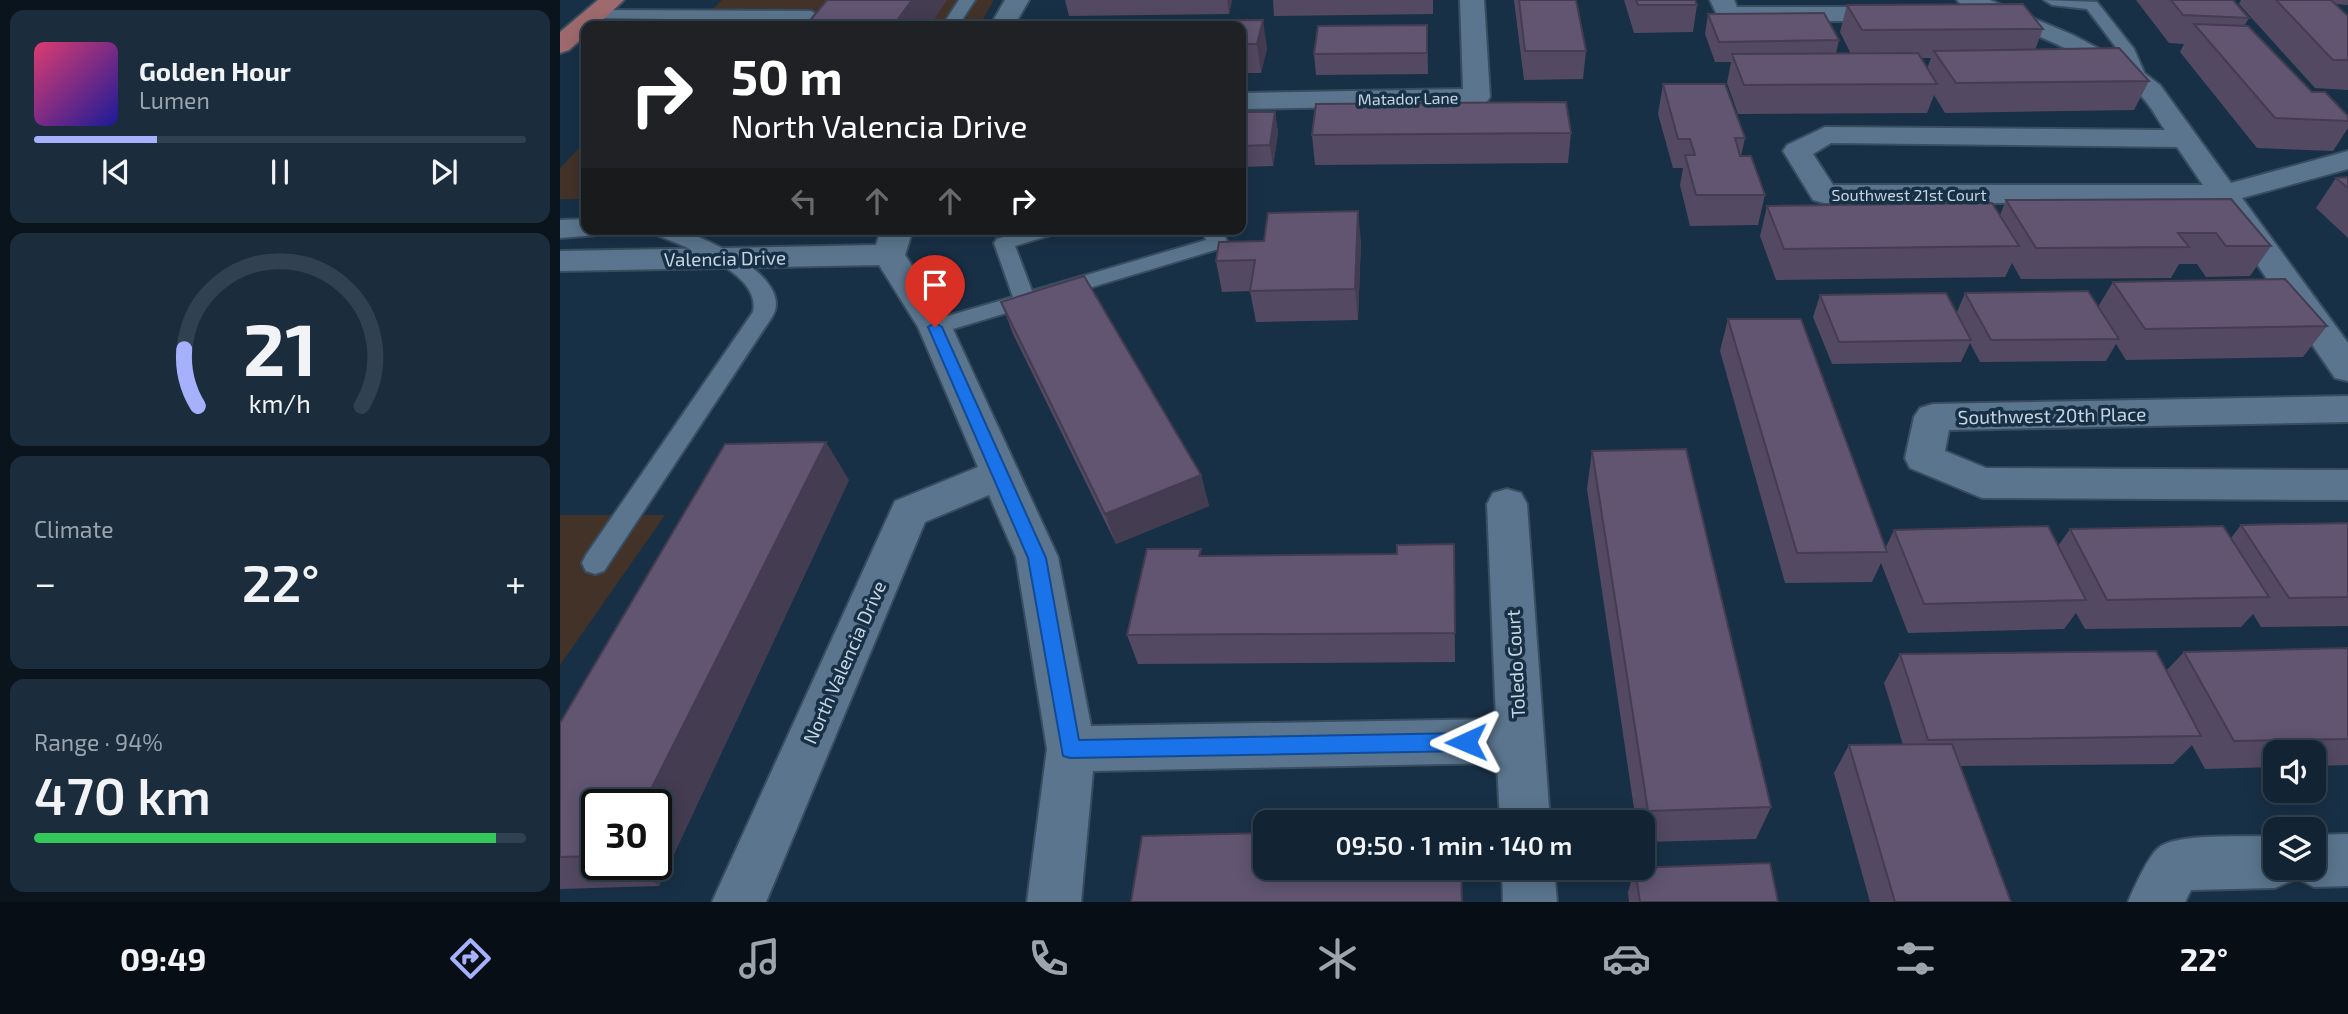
<!DOCTYPE html>
<html lang="en">
<head>
<meta charset="utf-8">
<style>
	:root { --surface:#122434; --page:#1b2c3c; --text:#f1f3f6; --muted:#9ca4ac; --line:#31414f; --accent:#a5b1fc }
	body { margin:0; font-family:"Exo 2",sans-serif; background:var(--page); color:var(--text); height:100vh; display:flex; flex-direction:column; font-size:26px; white-space:nowrap }
	* { box-sizing:border-box; margin:0 }
	p { font-size:23px; color:var(--muted) }
	.icon { flex:none; width:38px; height:38px; fill:none; stroke:currentColor; stroke-width:2; stroke-linecap:round; stroke-linejoin:round }
	.map { position:relative; flex:1; overflow:hidden }
	.panel { display:flex; flex-direction:column; gap:10px; padding:10px; background:#0a141d; width:560px }
	.panel>* { flex:none }
	.guide { position:absolute; left:21px; top:21px; width:665px; height:214px; border-radius:14px; box-shadow:0 4px 18px #0003,0 0 0 2px var(--line); background:#202124; color:#fff; overflow:hidden }
	.buttons { position:absolute; left:1703px; top:740px; display:grid; gap:14px }
	.buttons a { display:grid; place-items:center; width:63px; height:63px; border-radius:14px; background:var(--surface); box-shadow:0 4px 18px #0003,0 0 0 2px var(--line); font-size:35px }
	.speed { position:absolute; left:21px; top:789px; display:flex; gap:14px; font-size:35px; font-weight:700; text-align:center }
	.speed>* { display:grid; place-content:center; width:91px; height:91px; border-radius:50%; background:var(--surface); box-shadow:0 4px 18px #0003,0 0 0 2px var(--line); line-height:1 }
	.speed .limit { border:4px solid #111; border-radius:10px; background:#fff; color:#111 }
	.pin { position:absolute; display:grid; place-items:center; width:60px; height:60px; color:#fff; margin:-72px -30px; border-radius:50% 50% 50% 0; rotate:-45deg; box-shadow:0 0 7px #0007 }
	.pin .icon { rotate:45deg }
	.me { position:absolute; width:77px; margin:-38px; rotate:269deg; stroke-linejoin:round; filter:drop-shadow(0 0 5px #0008) }
	.turn { display:flex; align-items:center; gap:24px; height:147px; padding:0 35px; font-size:32px }
	.turn .icon { width:91px; height:91px; stroke-width:2.5 }
	.turn b { display:block; font-size:49px; line-height:60px }
	.lanes { display:flex; align-items:center; height:66px; padding:0 35px; background:#0003; justify-content:center; gap:35px; direction:ltr }
	.lanes .off { opacity:.35 }
	.big { font-size:52px; font-weight:600; line-height:1.1 }
	.panel .widget { flex:1; display:flex; flex-direction:column; justify-content:center; gap:10px; min-width:0; padding:0 24px; border-radius:14px; background:var(--page) }
	.panel .dial { align-items:center; gap:0 }
	.dial svg { height:182px; overflow:visible; fill:none; stroke:var(--line); stroke-width:7; stroke-linecap:round; text-anchor:middle }
	.dial text { fill:var(--text); stroke:none }
	.song { display:flex; align-items:center; gap:21px }
	.cover { width:84px; height:84px; border-radius:10px; background:linear-gradient(135deg,hsl(340 70% 55%),hsl(240 70% 35%)) }
	.played { height:7px; border-radius:4px; background:linear-gradient(90deg,var(--accent) 25%,var(--line) 25%) }
	.keys { display:flex; justify-content:space-around; direction:ltr }
	.heat { display:flex; justify-content:space-between; align-items:center; font-size:38px; direction:ltr }
	.charge { height:10px; border-radius:5px; background:linear-gradient(90deg,#34c759 94%,var(--line) 0) }
	.trip { position:absolute; left:693px; top:810px; width:402px; height:70px; border-radius:14px; background:var(--surface); box-shadow:0 4px 18px #0003,0 0 0 2px var(--line); font-weight:600; line-height:70px; text-align:center }
	.tab-bar { display:flex; height:112px; justify-content:space-around; align-items:center; background:#070e15; color:var(--muted) }
	.tab-bar .icon { width:49px; height:49px }
	.tab-bar .on { color:var(--accent) }
	.tab-bar b { font-size:32px; color:var(--text) }
	main { display:flex; flex:1; min-height:0 }
	.map>svg:first-child { display:block }
	.commercial { fill:#433228 }
	.lines { fill:none; stroke-linecap:round; stroke-linejoin:round }
	.service-casing { stroke:#384d5f; stroke-width:4 }
	.minor-casing { stroke:#384d5f; stroke-width:4 }
	.primary-casing { stroke:#384d5f; stroke-width:4 }
	.service { fill:#5a758d; fill-rule:evenodd }
	.minor { fill:#5a758d; fill-rule:evenodd }
	.primary { fill:#9e6a6d; fill-rule:evenodd }
	.wall { fill:#534962; fill-rule:evenodd }
	.shaded-wall { fill:#443c50 }
	.building { fill:#615572; stroke:#443c50; stroke-width:2 }
	.route { fill:#1a73e8; stroke:#114b97; stroke-width:2 }
	.labels { text-anchor:middle; dominant-baseline:central; stroke-width:7; stroke-linejoin:round; paint-order:stroke }
	.far-street-label { font-size:16px; fill:#c6d5e3; stroke:#183046 }
	.street-label { font-size:19px; fill:#c6d5e3; stroke:#183046 }
</style>
</head>
<body>
<main>
<section class="panel">
<div class="widget">
<div class="song"><i class="cover"></i><div><b>Golden Hour</b><p>Lumen</p></div></div>
<div class="played"></div>
<div class="keys"><svg class="icon" aria-label="previous" viewBox="0 0 24 24"><path d="M18 5L8 12l10 7zM5 5v14"/></svg><svg class="icon" aria-label="pause" viewBox="0 0 24 24"><path d="M8 5v14M16 5v14"/></svg><svg class="icon" aria-label="next" viewBox="0 0 24 24"><path d="M6 5l10 7-10 7zM19 5v14"/></svg></div>
</div>
<div class="widget dial"><svg viewBox="0 0 100 80">
<path d="M14 69A42 42 0 1 1 86 69"/>
<path d="M14 69A42 42 0 0 1 8 44" stroke="#a5b1fc"/>
<text x="50" y="56" font-size="32" font-weight="700">21</text>
<text x="50" y="72" font-size="11">km/h</text>
</svg></div>
<div class="widget"><p>Climate</p>
<div class="heat"><a>−</a><b class="big">22°</b><a>+</a></div>
</div>
<div class="widget"><p>Range · 94%</p><b class="big">470 km</b><div class="charge"></div></div>
</section>
<div class="map">
<svg width="1788" height="902" viewBox="0 0 1788 902">
	<rect width="100%" height="100%" fill="#183046"/>
	<path class="commercial" d="M162,0H434L419,26H136Z
		M26,141V199H0V168Z
		M0,515H105L0,665Z"/>
	<g class="lines">
		<g class="service-casing">
			<path id="service" d="M399,0H415L398,26H382Z
				M1484,0L1537,2L1574,49L1588,81L1586,85H1574L1558,50L1527,9L1492,5Z
				M34,10L251,11L259,16L251,21L29,18L26,15Z
				M89,229C98,229 109,228 117,230C145,236 236,279 212,317L44,571L35,574L26,571L22,563L26,555L193,312C202,271 121,246 92,233Z
				M468,229H500L497,233L455,246L472,291L646,240L641,229H661L668,243L665,247L383,332H367L364,327L367,322L453,297L434,243L437,239Z"/>
		</g>
		<g class="minor-casing">
			<path id="minor" d="M445,0H469L454,26H430Z
				M900,0H924L930,97L926,103L917,105L681,109V93L903,89Z
				M1150,0H1174L1177,7H1336L1345,9L1348,14L1345,19L1336,21H1168L1159,19Z
				M1397,0H1430L1513,35L1583,72L1600,85L1671,183L1788,151V169L1682,198L1788,343V381L1775,378L1655,203H1264L1253,200L1223,151L1227,145L1265,127L1605,130C1597,119 1590,104 1580,95C1534,53 1458,29 1401,5ZM1271,143L1617,147L1643,185H1273L1253,154Z
				M26,219V229H41L37,235L0,238V220Z
				M321,229H353L345,255L392,327L498,557L531,726L936,719L927,504L933,493L947,489L961,493L967,504L990,822H940L937,763L533,771L521,902H467L487,749L456,557L429,495L365,522L206,902H152L335,501L418,467L358,327L319,265L0,271V251L316,245Z
				M1788,396V422L1389,430L1385,451L1426,468L1788,470V500L1422,498L1350,468L1345,458L1354,417L1360,408L1373,404Z
				M1788,834V886L1754,887L1735,877L1733,880L1715,888L1631,890L1625,902H1568C1574,888 1589,853 1601,846C1622,833 1688,837 1715,836V868H1754V835Z
				M942,868H994L997,902H943Z"/>
		</g>
		<g class="primary-casing">
			<path id="primary" d="M38,0H64L36,26H26V35L9,50L0,53V32Z"/>
		</g>
		<use href="#service" class="service"/>
		<use href="#minor" class="minor"/>
		<use href="#primary" class="primary"/>
	</g>
	<path class="wall" d="M505,0H672L669,14L509,16Z
		M713,0H873V14L714,16Z
		M954,0H1016L1026,51L1023,79L964,80Z
		M1064,0H1135L1137,5L1133,32L1074,33Z
		M1576,0H1673L1689,18L1684,26L1752,92L1788,116V128L1773,151L1697,148L1620,52L1624,44L1609,43Z
		M1681,0H1788V5L1776,4L1788,16V90L1755,88L1679,4Z
		M1287,5L1483,29L1475,50L1589,81L1574,110L1385,113L1374,95L1367,113L1178,114L1167,83L1171,62H1155L1145,34L1148,14L1279,40L1276,54H1291L1280,32ZM1361,58H1371L1367,69Z
		M867,25L868,74L756,75L754,54Z
		M681,26L707,48L701,73H681Z
		M1103,84L1185,138L1181,156L1205,195L1198,225L1130,226L1120,185L1123,168H1113L1098,114Z
		M681,112H715L718,133L713,166L681,167Z
		M1011,133L1008,163L755,165L752,135Z
		M1788,177V238L1756,208L1776,178Z
		M1671,199L1711,246L1690,276L1646,277L1637,264H1619L1611,278L1461,279L1452,263L1445,277L1216,280L1200,236L1207,206L1440,215L1446,200Z
		M801,241L798,320L696,322L690,291L662,292L656,261Z
		M1553,282L1767,326L1743,357L1566,360L1556,344L1546,361L1420,362L1410,343L1401,362L1272,364L1253,317L1260,295L1397,312L1405,293L1538,307Z
		M441,302L641,475L649,506L556,544L453,334Z
		M1168,319L1325,549L1334,530L1498,546L1510,529L1671,538L1681,525L1788,523V626L1701,627L1693,614L1681,627L1525,629L1516,613L1504,629L1348,633L1321,563L1312,582L1225,583L1160,351Z
		M1032,451L1211,807L1196,839L1083,842V822H1076L1027,489Z
		M289,480L99,886L0,889V723ZM37,805L96,864H37Z
		M894,544L895,662L578,664L567,635L643,556L837,554Z
		M1788,648V765L1754,766V752H1715V767L1645,769L1632,745L1613,764L1400,766L1451,902H1310L1274,773L1289,745H1343L1324,683L1340,654L1606,671L1624,652Z
		M1075,868L1218,902H1069L1068,892Z"/>
	<path class="shaded-wall" d="M352,0H387L370,26H333Z
		M667,0H672L669,14Z
		M703,20L707,48L701,73L697,44Z
		M715,112L718,133L713,166L710,145Z
		M798,211L801,241L798,320L795,289Z
		M266,442L289,480L99,886L69,864H96V805H83Z
		M641,475L649,506L556,544L545,514Z"/>
	<path class="building" d="M267,0H352L333,26H220L222,24H247Z
		M959,0H1016L1026,51H965Z
		M1076,0H1135L1137,5H1078Z
		M1611,0H1673L1689,18L1623,15Z
		M1716,0H1771L1788,16V60H1773Z
		M1463,4L1483,29L1302,30L1287,5Z
		M1264,13L1279,40L1159,42L1148,14Z
		M703,20L697,44H681V26H475L478,21Z
		M1634,24L1688,26L1752,92H1765L1788,116V121L1715,118Z
		M867,25V53L754,54L758,26Z
		M1559,48L1589,81L1396,83L1374,51Z
		M1358,53L1377,84L1184,85L1172,54Z
		M1103,84H1165L1185,138H1175L1180,156H1191L1205,195H1136L1125,155H1135L1130,139H1118Z
		M1006,102L1011,133L752,135L756,104Z
		M681,112H715L710,145L681,146Z
		M1788,177V188L1776,178Z
		M1671,199L1711,246H1666L1656,233H1618L1629,247L1476,248L1446,200Z
		M1432,203L1459,246L1224,249L1207,206Z
		M798,211L795,289L690,291L695,260L656,261L659,242L704,241L708,213Z
		M524,276L641,475L545,514L441,302Z
		M1725,279L1767,326L1585,329L1553,282Z
		M1528,291L1559,339L1431,340L1405,293Z
		M1386,293L1411,340L1279,342L1260,295Z
		M1168,319H1241L1327,552L1237,553Z
		M266,442L83,805H37V856L0,857V723L165,444Z
		M1126,449L1211,807L1088,811L1032,451Z
		M1788,523V597L1729,598L1681,525Z
		M1488,526L1526,600L1364,604L1334,530Z
		M1663,526L1709,597L1547,600L1510,529Z
		M894,544L895,633L567,635L587,549H641L639,556L837,554V545Z
		M1788,648V739L1674,741L1624,652Z
		M1596,651L1641,736L1368,740L1340,654Z
		M1392,744L1451,902H1335L1289,745Z
		M705,833V868H901L902,902H571L582,836Z
		M1210,863L1218,902H1080L1075,868Z"/>
	<path class="route" d="M375,323L382,327L486,558L519,740L906,733L913,736L916,742L913,749L906,751L510,758L503,756L468,558L368,327Z"/>
	<g class="labels">
		<g class="far-street-label">
			<text transform="translate(848 98) rotate(-1)">Matador Lane</text>
			<text x="1349" y="194">Southwest 21st Court</text>
		</g>
		<g class="street-label">
			<text transform="translate(165 258) rotate(-1)">Valencia Drive</text>
			<text transform="translate(1492 415) rotate(-1)">Southwest 20th Place</text>
			<text transform="translate(284 662) rotate(-66)">North Valencia Drive</text>
			<text transform="translate(955 664) rotate(-93)">Toledo Court</text>
		</g>
	</g>
</svg>
<div class="buttons">
<a><svg class="icon" aria-label="sound" viewBox="0 0 24 24"><path d="M4 9h4l5-4v14l-5-4H4zM17 9q2 3 0 6"/></svg></a>
<a><svg class="icon" aria-label="layers" viewBox="0 0 24 24"><path d="M12 4l9 5-9 5-9-5zM3 14l9 5 9-5"/></svg></a>
</div>
<div class="speed"><div class="limit">30</div></div>
<div class="pin" style="left:375px;top:327px;background:#d93025"><svg class="icon" aria-label="arrive" viewBox="0 0 24 24"><path d="M6 21V4h12l-3 4 3 4H6"/></svg></div>
<svg class="me" style="left:906px;top:742px" viewBox="-20 -20 40 40"><path d="M0-17L14 15 0 8-14 15z" fill="#1a73e8" stroke="#fff" stroke-width="4"/></svg>
<div class="trip">09:50 · 1 min · 140 m</div>
<div class="guide">
<div class="turn"><svg class="icon" aria-label="right" viewBox="0 0 24 24"><path d="M7 20v-9h11M14 6l5 5-5 5"/></svg><div><b>50 m</b>North Valencia Drive</div></div>
<div class="lanes"><svg class="icon off" aria-label="left" viewBox="0 0 24 24"><path d="M17 20v-9H6M10 6l-5 5 5 5"/></svg><svg class="icon off" aria-label="ahead" viewBox="0 0 24 24"><path d="M12 20V5M6 11l6-6 6 6"/></svg><svg class="icon off" aria-label="ahead" viewBox="0 0 24 24"><path d="M12 20V5M6 11l6-6 6 6"/></svg><svg class="icon" aria-label="right" viewBox="0 0 24 24"><path d="M7 20v-9h11M14 6l5 5-5 5"/></svg></div>
</div>
</div>
</main>
<nav class="tab-bar">
<b>09:49</b>
<svg class="icon on" aria-label="directions" viewBox="0 0 24 24"><path d="M12 3l9 9-9 9-9-9zM9 14v-3h6M13 9l2 2-2 2"/></svg>
<svg class="icon" aria-label="music" viewBox="0 0 24 24"><path d="M9 18V5l10-2v13"/><circle cx="6" cy="18" r="3"/><circle cx="16" cy="16" r="3"/></svg>
<svg class="icon" aria-label="phone" viewBox="0 0 24 24"><path d="M5 4h4l2 5-3 2q2 4 5 5l2-3 5 2v4C11 20 4 13 5 4z"/></svg>
<svg class="icon" aria-label="climate" viewBox="0 0 24 24"><path d="M12 3v18M4 7l16 10M4 17L20 7"/></svg>
<svg class="icon" aria-label="car" viewBox="0 0 24 24"><path d="M5 17H2v-5l4-1 3-4h7l3 4 3 1v5h-3M9 17h6M6 11h13"/><circle cx="7" cy="17" r="2"/><circle cx="17" cy="17" r="2"/></svg>
<svg class="icon" aria-label="filters" viewBox="0 0 24 24"><path d="M4 7h16M4 17h16"/><circle cx="9" cy="7" r="2"/><circle cx="15" cy="17" r="2"/></svg>
<b>22°</b>
</nav>
</body>
</html>
